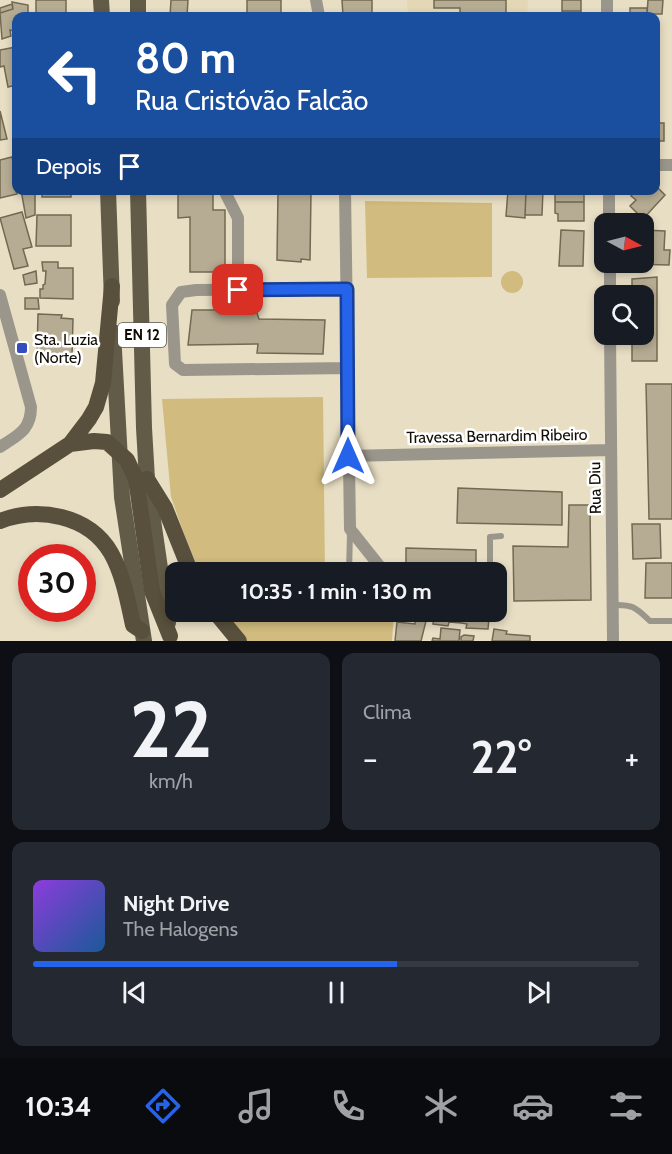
<!DOCTYPE html>
<html lang="pt">
<head>
<meta charset="utf-8">
<style>
	:root { --surface:#171b24; --page:#242831; --text:#f1f3f6; --muted:#9ea1a6; --line:#363941; --accent:#2563eb }
	body { margin:0; font-family:Cabin,sans-serif; background:var(--page); color:var(--text); height:100vh; display:flex; flex-direction:column; font-size:22px; white-space:nowrap }
	* { box-sizing:border-box; margin:0 }
	p { font-size:20px; color:var(--muted) }
	.icon { flex:none; width:33px; height:33px; fill:none; stroke:currentColor; stroke-width:2; stroke-linecap:round; stroke-linejoin:round }
	.map { position:relative; height:641px; overflow:hidden }
	.drawer { display:flex; flex-direction:column; gap:12px; padding:12px; background:#0d0f14; flex:1 }
	.drawer>* { flex:none }
	.guide { position:absolute; left:12px; top:12px; width:648px; height:183px; border-radius:12px; box-shadow:0 3px 9px #0003; background:#1a4fa0; color:#fff; overflow:hidden }
	.needle { width:39px; rotate:97deg }
	.controls { position:absolute; left:594px; top:213px; display:grid; gap:12px }
	.controls a { display:grid; place-items:center; width:60px; height:60px; border-radius:12px; background:var(--surface); box-shadow:0 3px 9px #0003; font-size:30px }
	.speed { position:absolute; left:18px; top:544px; display:flex; gap:12px; font-size:30px; font-weight:700; text-align:center }
	.speed>* { display:grid; place-content:center; width:78px; height:78px; border-radius:50%; background:var(--surface); box-shadow:0 3px 9px #0003; line-height:1 }
	.speed .limit { border:9px solid #d22; background:#fff; color:#111 }
	.pin { position:absolute; display:grid; place-items:center; width:51px; height:51px; color:#fff; margin:-26px; border-radius:12px; box-shadow:0 3px 9px #0006 }
	.me { position:absolute; width:66px; margin:-33px; rotate:0deg; stroke-linejoin:round; filter:drop-shadow(0 0 4px #0008) }
	.turn { display:flex; align-items:center; gap:21px; height:126px; padding:0 24px; font-size:27px }
	.turn .icon { width:78px; height:78px; stroke-width:2.5 }
	.turn b { display:block; font-size:42px; line-height:51px }
	.then { display:flex; align-items:center; height:57px; padding:0 24px; background:#0003; gap:12px; font-size:22px }
	.big { font-size:45px; font-weight:700; line-height:1.1 }
	.drawer .tile { flex:1; display:flex; flex-direction:column; justify-content:center; gap:9px; min-width:0; padding:0 21px; border-radius:12px; background:var(--page) }
	.drawer .dial { align-items:center; gap:0 }
	.dial b { font-size:78px; line-height:1 }
	.song { display:flex; align-items:center; gap:18px }
	.cover { width:72px; height:72px; border-radius:9px; background:linear-gradient(135deg,hsl(270 70% 55%),hsl(210 70% 35%)) }
	.played { height:6px; border-radius:3px; background:linear-gradient(90deg,var(--accent) 60%,var(--line) 60%) }
	.keys { display:flex; justify-content:space-around; direction:ltr }
	.heat { display:flex; justify-content:space-between; align-items:center; font-size:33px; direction:ltr }
	.drawer .tiles { flex:1; display:grid; gap:12px; grid-template-columns:1fr 1fr }
	.tile:last-child { grid-column:span 2 }
	.trip { position:absolute; left:165px; top:562px; width:342px; height:60px; border-radius:12px; background:var(--surface); box-shadow:0 3px 9px #0003; font-weight:700; line-height:60px; text-align:center }
	.tab-bar { display:flex; height:96px; justify-content:space-around; align-items:center; background:#090b0e; color:var(--muted) }
	.tab-bar .icon { width:42px; height:42px }
	.tab-bar .active { color:var(--accent) }
	.tab-bar b { font-size:27px; color:var(--text) }
	.map>svg:first-child { display:block }
	.built { fill:#e4d7b5 }
	.green { fill:#d1bb7e }
	.building { fill:#b6ac93; stroke:#726952; stroke-width:1.5 }
	.lines { fill:none; stroke-linecap:round; stroke-linejoin:round }
	.service { stroke:#9a968b; stroke-width:6 }
	.minor { stroke:#9a968b; stroke-width:12 }
	.primary { stroke:#625b47; stroke-width:16 }
	.trunk { stroke:#58503c; stroke-width:16 }
	.route-casing { stroke:#184099; stroke-width:15 }
	.route { stroke:#2563eb; stroke-width:10 }
	.poi-dot { fill:#354cbe; stroke:#fff; stroke-width:2 }
	.labels { text-anchor:middle; dominant-baseline:central; stroke-width:5; stroke-linejoin:round; paint-order:stroke }
	.shield { fill:#fff; stroke:#585650; stroke-width:1.5 }
	.shield-label { font-size:15px; font-weight:bold; fill:#110d05 }
	.poi-label { font-size:16px; fill:#110d05; stroke:#fff; text-anchor:start }
	.street-label { font-size:16px; fill:#110d05; stroke:#fff }
</style>
</head>
<body>
<div class="map">
<svg width="672" height="641" viewBox="0 0 672 641">
	<rect width="100%" height="100%" fill="#e8dec4"/>
	<path class="built" d="M407,0H528L527,16H408Z"/>
	<path class="green" d="M365,201L492,203V277L367,278Z
		M501 282a11 11 0 1 1 22 0a11 11 0 1 1-22 0Z
		M323,397L325,573H200L183,531L171,497L162,399Z
		M224,612H325L326,619L334,612H394L392,641H246Z"/>
	<path class="building" d="M36,0H66V16H44V13H36Z
		M171,0H188L187,16H170Z
		M247,0H281V16H247Z
		M342,0H372V16H343Z
		M434,0H506V16H460V8H434Z
		M562,0H581V11H562Z
		M648,0H663L662,14H647Z
		M12,2L28,5V16H16V39H13L14,31L10,30L11,36L2,39L0,13L13,9Z
		M12,4L13,9L0,13V8Z
		M630,8H647V16H630Z
		M562,11H581V16H562Z
		M16,47V85L8,87L4,66L0,67V50Z
		M0,111L7,139L0,140Z
		M656,123H664V141H656Z
		M12,157L16,174V185L14,186L17,194L0,198V160Z
		M656,186L665,195L643,219L630,206L636,200L631,196L636,190H656Z
		M21,190H38L35,193V215L26,218Z
		M42,190H71V197H42Z
		M178,190H213V210H225V272H190V217L178,218Z
		M301,190L311,192L310,260L301,259V262L277,260L278,191Z
		M508,190H526L525,218L506,216Z
		M526,190H543L542,215H525Z
		M555,190H584V202H555Z
		M555,202H584V221H558V214L555,213Z
		M22,212L32,247L23,249L28,266L14,269L0,218Z
		M37,215H71V246H36Z
		M561,230L584,231L583,266H559Z
		M644,230L665,231L664,250H670L669,265L631,264L644,262Z
		M42,262H58V268H73V299L40,298V289H43V285L45,284L46,271H43Z
		M36,271L37,283L25,285L23,275Z
		M657,277V361H632V334H644V296H632V279Z
		M25,298H38L39,309H25Z
		M192,310H256L259,319L325,320L323,354L257,353L258,344L188,345Z
		M38,314L62,315L61,318L73,319L72,355H60L59,360H40V352H37Z
		M646,384H672V519H649Z
		M458,488L562,492V525L457,523Z
		M569,505H590L591,600L514,601L513,546L568,547Z
		M632,524H660L661,558L633,559Z
		M406,548L476,550V573H406Z
		M646,563H672V598H645Z
		M434,612L462,615L461,623L449,622L448,626L433,624Z
		M462,615L489,618L488,629L466,628L467,624L461,623Z
		M415,620L426,621L421,641H395L397,622L415,624Z
		M441,628L460,630L459,641H432L433,638L440,639Z
		M494,629L507,631L506,634L530,636V641H492Z
		M464,635L474,636L473,641H461V637Z"/>
	<g class="lines">
		<path class="service" d="M349,573L350,532
			M490,573V537L501,536
			M613,605C633,604 636,608 650,621H672"/>
		<path class="minor" d="M316,0L319,16
			M607,0V16
			M656,165H672
			M224,190L238,218V290
			M345,190L350,529L385,573
			M609,190V224
			M610,262V296
			M347,289L196,290L181,292L172,305L175,364L183,370L348,368
			M0,295L31,407C31,430 18,435 0,447
			M610,334L613,641
			M348,456L611,450"/>
		<path class="primary" d="M101,0L102,16
			M138,16V0
			M108,190L112,301
			M138,190L144,428L147,479L168,623
			M113,332L122,497L144,641"/>
		<path class="trunk" d="M70,444L94,441L107,442L127,460L136,479L152,591L170,636
			M147,479L165,508L191,573
			M0,490L70,444L89,419L96,407L103,383L112,286
			M0,521C38,506 89,515 111,553C123,574 128,602 133,625L142,631
			M215,612L239,641"/>
	</g>
	<g class="lines">
		<g class="route-casing">
			<path id="route" d="M238,290L347,289L348,456"/>
		</g>
		<use href="#route" class="route"/>
	</g>
	<rect class="poi-dot" x="16" y="342" width="12" height="12" rx="3"/>
	<g class="labels">
		<rect class="shield" x="118" y="323" width="48" height="24" rx="4.5"/>
		<g class="shield-label">
			<text x="142" y="335">EN 12</text>
		</g>
		<g class="poi-label">
			<text x="34" y="339">Sta. Luzia<tspan x="34" dy="18">(Norte)</tspan></text>
		</g>
		<g class="street-label">
			<text transform="translate(497 436) rotate(-1)">Travessa Bernardim Ribeiro</text>
			<text transform="translate(595 488) rotate(-91)">Rua Diu</text>
		</g>
	</g>
</svg>
<div class="controls">
<a><svg class="needle" viewBox="-14 -14 28 28"><path d="M0-13l5 13h-10z" fill="#e53935"/><path d="M0 13l5-13h-10z" fill="#9ea1a6"/></svg></a>
<a><svg class="icon" aria-label="search" viewBox="0 0 24 24"><circle cx="10" cy="10" r="6"/><path d="M15 15l6 6"/></svg></a>
</div>
<div class="speed"><div class="limit">30</div></div>
<div class="pin" style="left:238px;top:290px;background:#d93025"><svg class="icon" aria-label="arrive" viewBox="0 0 24 24"><path d="M6 21V4h12l-3 4 3 4H6"/></svg></div>
<svg class="me" style="left:348px;top:456px" viewBox="-20 -20 40 40"><path d="M0-17L14 15 0 8-14 15z" fill="#2563eb" stroke="#fff" stroke-width="4"/></svg>
<div class="trip">10:35 · 1 min · 130 m</div>
<div class="guide">
<div class="turn"><svg class="icon" aria-label="left" viewBox="0 0 24 24"><path d="M17 20v-9H6M10 6l-5 5 5 5"/></svg><div><b>80 m</b>Rua Cristóvão Falcão</div></div>
<div class="then">Depois<svg class="icon" aria-label="arrive" viewBox="0 0 24 24"><path d="M6 21V4h12l-3 4 3 4H6"/></svg></div>
</div>
</div>
<section class="drawer">
<div class="tiles">
<div class="tile dial"><b>22</b><p>km/h</p></div>
<div class="tile"><p>Clima</p>
<div class="heat"><a>−</a><b class="big">22°</b><a>+</a></div>
</div>
<div class="tile">
<div class="song"><i class="cover"></i><div><b>Night Drive</b><p>The Halogens</p></div></div>
<div class="played"></div>
<div class="keys"><svg class="icon" aria-label="previous" viewBox="0 0 24 24"><path d="M18 5L8 12l10 7zM5 5v14"/></svg><svg class="icon" aria-label="pause" viewBox="0 0 24 24"><path d="M8 5v14M16 5v14"/></svg><svg class="icon" aria-label="next" viewBox="0 0 24 24"><path d="M6 5l10 7-10 7zM19 5v14"/></svg></div>
</div>
</div>
</section>
<nav class="tab-bar">
<b>10:34</b>
<svg class="icon active" aria-label="directions" viewBox="0 0 24 24"><path d="M12 3l9 9-9 9-9-9zM9 14v-3h6M13 9l2 2-2 2"/></svg>
<svg class="icon" aria-label="music" viewBox="0 0 24 24"><path d="M9 18V5l10-2v13"/><circle cx="6" cy="18" r="3"/><circle cx="16" cy="16" r="3"/></svg>
<svg class="icon" aria-label="phone" viewBox="0 0 24 24"><path d="M5 4h4l2 5-3 2q2 4 5 5l2-3 5 2v4C11 20 4 13 5 4z"/></svg>
<svg class="icon" aria-label="climate" viewBox="0 0 24 24"><path d="M12 3v18M4 7l16 10M4 17L20 7"/></svg>
<svg class="icon" aria-label="car" viewBox="0 0 24 24"><path d="M5 17H2v-5l4-1 3-4h7l3 4 3 1v5h-3M9 17h6M6 11h13"/><circle cx="7" cy="17" r="2"/><circle cx="17" cy="17" r="2"/></svg>
<svg class="icon" aria-label="filters" viewBox="0 0 24 24"><path d="M4 7h16M4 17h16"/><circle cx="9" cy="7" r="2"/><circle cx="15" cy="17" r="2"/></svg>
</nav>
</body>
</html>
